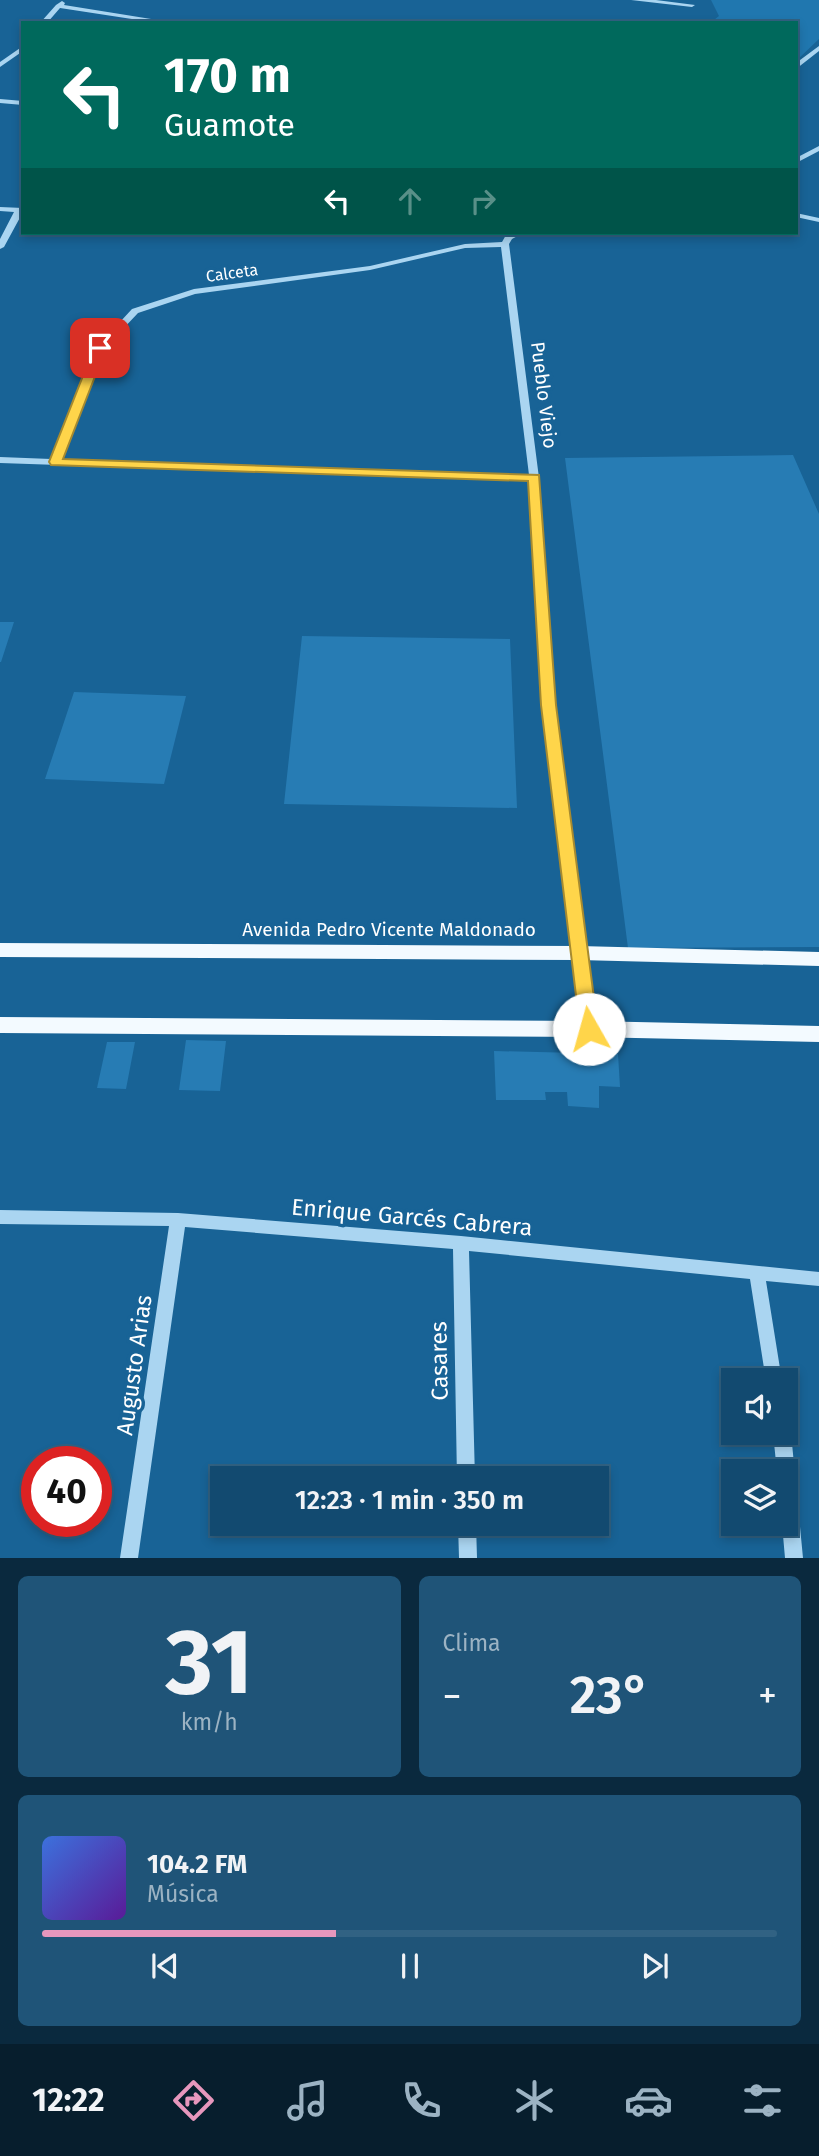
<!DOCTYPE html>
<html lang="es">
<head>
<meta charset="utf-8">
<style>
	:root { --surface:#124a70; --page:#1f5478; --text:#f1f3f6; --muted:#9cb3c3; --line:#316283; --accent:#e797bd }
	body { margin:0; font-family:"Fira Sans",sans-serif; background:var(--page); color:var(--text); height:100vh; display:flex; flex-direction:column; font-size:26px; white-space:nowrap }
	* { box-sizing:border-box; margin:0 }
	p { font-size:23px; color:var(--muted) }
	.icon { flex:none; width:38px; height:38px; fill:none; stroke:currentColor; stroke-width:2; stroke-linecap:round; stroke-linejoin:round }
	.map { position:relative; height:1558px; overflow:hidden }
	.panel { display:flex; flex-direction:column; gap:18px; padding:18px; background:#0a293e; flex:1 }
	.panel>* { flex:none }
	.hud { position:absolute; left:21px; top:21px; width:777px; height:214px; border-radius:0px; box-shadow:0 4px 10px #0003,0 0 0 2px var(--line); background:#00695c; color:#fff; overflow:hidden }
	.tools { position:absolute; left:721px; top:1368px; display:grid; gap:14px }
	.tools a { display:grid; place-items:center; width:77px; height:77px; border-radius:0px; background:var(--surface); box-shadow:0 4px 10px #0003,0 0 0 2px var(--line); font-size:35px }
	.speed { position:absolute; left:21px; top:1446px; display:flex; gap:14px; font-size:35px; font-weight:700; text-align:center }
	.speed>* { display:grid; place-content:center; width:91px; height:91px; border-radius:50%; background:var(--surface); box-shadow:0 4px 10px #0003,0 0 0 2px var(--line); line-height:1 }
	.speed .limit { border:10px solid #d22; background:#fff; color:#111 }
	.pin { position:absolute; display:grid; place-items:center; width:60px; height:60px; color:#fff; margin:-30px; border-radius:14px; box-shadow:0 4px 10px #0006 }
	.me { position:absolute; width:77px; margin:-38px; rotate:353deg; stroke-linejoin:round; filter:drop-shadow(0 0 5px #0008) }
	.turn { display:flex; align-items:center; gap:24px; height:147px; padding:0 28px; font-size:32px }
	.turn .icon { width:91px; height:91px; stroke-width:2.5 }
	.turn b { display:block; font-size:49px; line-height:60px }
	.lanes { display:flex; align-items:center; height:66px; padding:0 28px; background:#0003; justify-content:center; gap:35px; direction:ltr }
	.lanes .off { opacity:.35 }
	.big { font-size:52px; font-weight:600; line-height:1.1 }
	.panel .card { flex:1; display:flex; flex-direction:column; justify-content:center; gap:10px; min-width:0; padding:0 24px; border-radius:10px; background:var(--page) }
	.panel .dial { align-items:center; gap:0 }
	.dial b { font-size:91px; line-height:1 }
	.song { display:flex; align-items:center; gap:21px }
	.cover { width:84px; height:84px; border-radius:10px; background:linear-gradient(135deg,hsl(220 70% 55%),hsl(270 70% 35%)) }
	.played { height:7px; border-radius:4px; background:linear-gradient(90deg,var(--accent) 40%,var(--line) 40%) }
	.keys { display:flex; justify-content:space-around; direction:ltr }
	.heat { display:flex; justify-content:space-between; align-items:center; font-size:38px; direction:ltr }
	.panel .tiles { flex:1; display:grid; gap:18px; grid-template-columns:1fr 1fr }
	.card:last-child { grid-column:span 2 }
	.trip { position:absolute; left:210px; top:1466px; width:399px; height:70px; border-radius:0px; background:var(--surface); box-shadow:0 4px 10px #0003,0 0 0 2px var(--line); font-weight:600; line-height:70px; text-align:center }
	.dock { display:flex; height:112px; justify-content:space-around; align-items:center; background:#071e2d; color:var(--muted) }
	.dock .icon { width:49px; height:49px }
	.dock .selected { color:var(--accent) }
	.dock b { font-size:32px; color:var(--text) }
	.map>svg:first-child { display:block }
	.green { fill:#2077af }
	.building { fill:#277cb4 }
	.lines { fill:none; stroke-linecap:round; stroke-linejoin:round }
	.minor { fill:#aad5f1; fill-rule:evenodd }
	.major { fill:#f3faff; fill-rule:evenodd }
	.route { fill:#ffd54a; stroke:#a68a30; stroke-width:2 }
	.labels { text-anchor:middle; dominant-baseline:central; stroke-width:7; stroke-linejoin:round; paint-order:stroke }
	.far-street-label { font-size:16px; fill:#fff; stroke:#186396 }
	.street-label { font-size:19px; fill:#fff; stroke:#186396 }
	.near-street-label { font-size:23px; fill:#fff; stroke:#186396 }
</style>
</head>
<body>
<div class="map">
<svg width="819" height="1558" viewBox="0 0 819 1558">
	<rect width="100%" height="100%" fill="#186396"/>
	<path class="green" d="M711,0H819V39L796,61V23H710L719,16Z"/>
	<path class="building" d="M793,455L819,514V947L628,948L565,458Z
		M0,622H14L1,662H0Z
		M302,636L510,639L517,808L284,804Z
		M74,692L186,696L164,784L45,779Z
		M186,1040L226,1041L220,1091L179,1090Z
		M107,1042H135L126,1089L97,1088Z
		M494,1051L618,1054L620,1087L599,1086V1108L568,1106L567,1092H545L546,1100H496Z"/>
	<g class="lines">
		<path class="minor" d="M631,0H656L695,5L692,7Z
			M62,1L65,3L64,5L176,23H158L60,8L47,23H40L56,5Z
			M23,46V51L0,67V62Z
			M819,46V51L796,69V63Z
			M0,99L23,101V105L0,103Z
			M819,146V151L796,163V158Z
			M0,207L23,208V212L4,247L0,249V239L14,212L0,211Z
			M796,213L819,218V222L796,217Z
			M513,233H523L512,239L509,244L539,478L554,705L596,1029L594,1033L589,1034L584,1033L582,1029L542,705L529,481L0,463V457L51,459L96,348L132,309L194,289L370,266L465,244L502,242L506,235ZM501,247L529,475L61,459L104,349L138,313L195,294L370,270L465,248Z
			M0,1210L178,1213L461,1236L819,1272V1286L766,1281L782,1381H766L750,1279L469,1251L475,1479H457L453,1249L185,1227L138,1558H120L169,1226L0,1224Z
			M786,1426L791,1433L803,1558H785L782,1524H786V1472H777L773,1433H786Z
			M458,1524H476L477,1558H459Z"/>
		<path class="major" d="M0,943L579,946L819,952V966L579,960L0,957Z
			M0,1017L589,1021L819,1026V1042L589,1037L0,1033Z"/>
	</g>
	<path class="route" d="M100,344L106,348L63,459L539,475L556,705L598,1029L596,1034H583L580,1029L541,705L528,481L51,465L49,462L94,348Z"/>
	<g class="labels">
		<g class="far-street-label">
			<text transform="translate(232 273) rotate(-8)">Calceta</text>
		</g>
		<g class="street-label">
			<text transform="translate(544 395) rotate(83)">Pueblo Viejo</text>
			<text x="389" y="929">Avenida Pedro Vicente Maldonado</text>
		</g>
		<g class="near-street-label">
			<text transform="translate(412 1217) rotate(5)">Enrique Garcés Cabrera</text>
			<text transform="translate(439 1361) rotate(-91)">Casares</text>
			<text transform="translate(134 1365) rotate(-82)">Augusto Arias</text>
		</g>
	</g>
</svg>
<div class="tools">
<a><svg class="icon" aria-label="sound" viewBox="0 0 24 24"><path d="M4 9h4l5-4v14l-5-4H4zM17 9q2 3 0 6"/></svg></a>
<a><svg class="icon" aria-label="layers" viewBox="0 0 24 24"><path d="M12 4l9 5-9 5-9-5zM3 14l9 5 9-5"/></svg></a>
</div>
<div class="speed"><div class="limit">40</div></div>
<div class="pin" style="left:100px;top:348px;background:#d93025"><svg class="icon" aria-label="arrive" viewBox="0 0 24 24"><path d="M6 21V4h12l-3 4 3 4H6"/></svg></div>
<svg class="me" style="left:589px;top:1029px" viewBox="-20 -20 40 40"><circle r="19" fill="#fff"/><path d="M0-13L10 11 0 6-10 11z" fill="#ffd54a"/></svg>
<div class="trip">12:23 · 1 min · 350 m</div>
<div class="hud">
<div class="turn"><svg class="icon" aria-label="left" viewBox="0 0 24 24"><path d="M17 20v-9H6M10 6l-5 5 5 5"/></svg><div><b>170 m</b>Guamote</div></div>
<div class="lanes"><svg class="icon" aria-label="left" viewBox="0 0 24 24"><path d="M17 20v-9H6M10 6l-5 5 5 5"/></svg><svg class="icon off" aria-label="ahead" viewBox="0 0 24 24"><path d="M12 20V5M6 11l6-6 6 6"/></svg><svg class="icon off" aria-label="right" viewBox="0 0 24 24"><path d="M7 20v-9h11M14 6l5 5-5 5"/></svg></div>
</div>
</div>
<section class="panel">
<div class="tiles">
<div class="card dial"><b>31</b><p>km/h</p></div>
<div class="card"><p>Clima</p>
<div class="heat"><a>−</a><b class="big">23°</b><a>+</a></div>
</div>
<div class="card">
<div class="song"><i class="cover"></i><div><b>104.2 FM</b><p>Música</p></div></div>
<div class="played"></div>
<div class="keys"><svg class="icon" aria-label="previous" viewBox="0 0 24 24"><path d="M18 5L8 12l10 7zM5 5v14"/></svg><svg class="icon" aria-label="pause" viewBox="0 0 24 24"><path d="M8 5v14M16 5v14"/></svg><svg class="icon" aria-label="next" viewBox="0 0 24 24"><path d="M6 5l10 7-10 7zM19 5v14"/></svg></div>
</div>
</div>
</section>
<nav class="dock">
<b>12:22</b>
<svg class="icon selected" aria-label="directions" viewBox="0 0 24 24"><path d="M12 3l9 9-9 9-9-9zM9 14v-3h6M13 9l2 2-2 2"/></svg>
<svg class="icon" aria-label="music" viewBox="0 0 24 24"><path d="M9 18V5l10-2v13"/><circle cx="6" cy="18" r="3"/><circle cx="16" cy="16" r="3"/></svg>
<svg class="icon" aria-label="phone" viewBox="0 0 24 24"><path d="M5 4h4l2 5-3 2q2 4 5 5l2-3 5 2v4C11 20 4 13 5 4z"/></svg>
<svg class="icon" aria-label="climate" viewBox="0 0 24 24"><path d="M12 3v18M4 7l16 10M4 17L20 7"/></svg>
<svg class="icon" aria-label="car" viewBox="0 0 24 24"><path d="M5 17H2v-5l4-1 3-4h7l3 4 3 1v5h-3M9 17h6M6 11h13"/><circle cx="7" cy="17" r="2"/><circle cx="17" cy="17" r="2"/></svg>
<svg class="icon" aria-label="filters" viewBox="0 0 24 24"><path d="M4 7h16M4 17h16"/><circle cx="9" cy="7" r="2"/><circle cx="15" cy="17" r="2"/></svg>
</nav>
</body>
</html>
